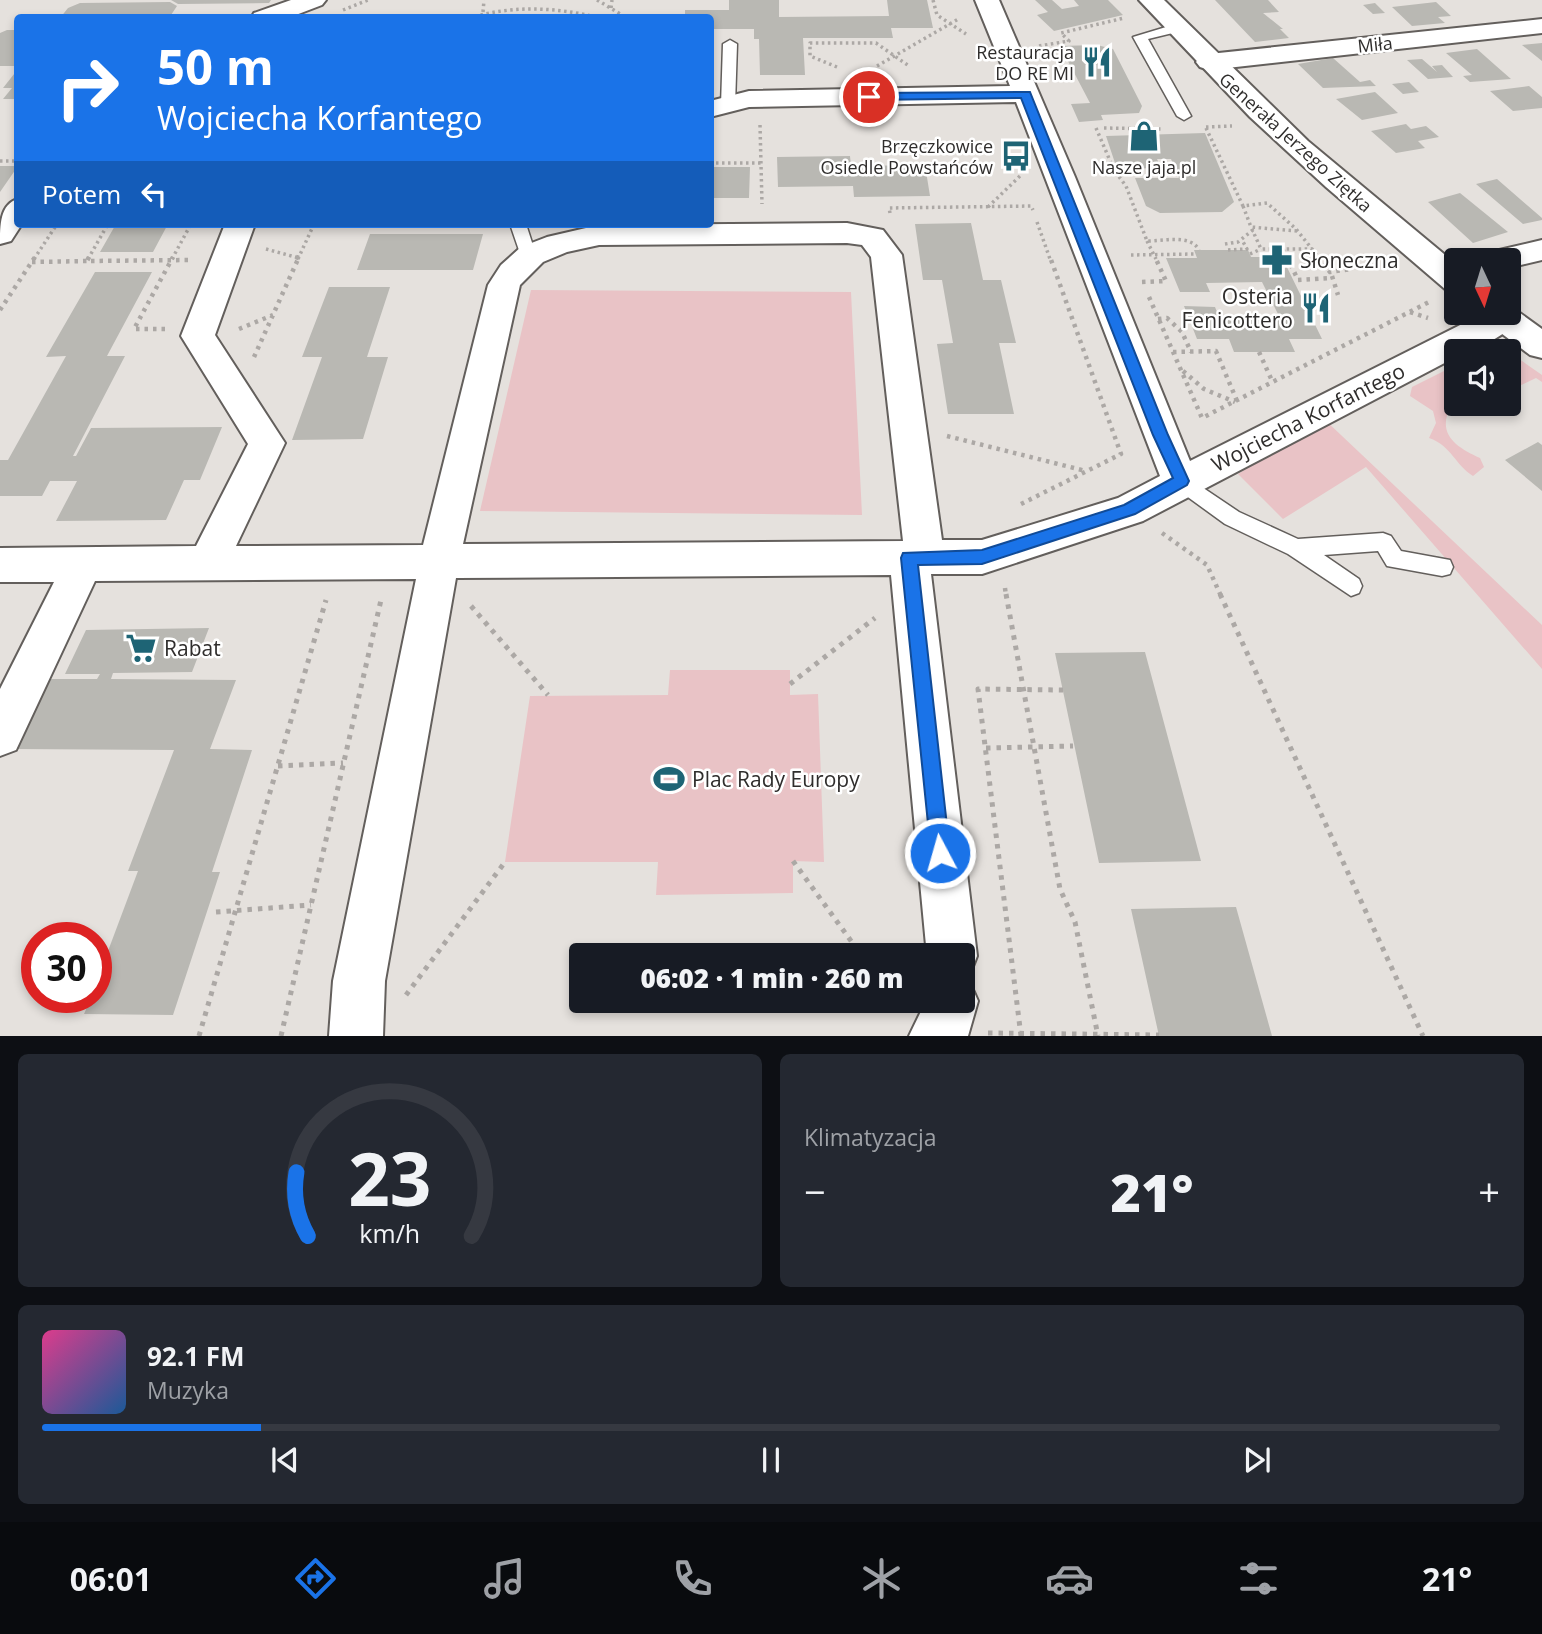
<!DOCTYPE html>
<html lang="pl">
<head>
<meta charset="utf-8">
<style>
	:root { --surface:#171b24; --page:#242831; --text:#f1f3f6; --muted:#9ea1a6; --line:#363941; --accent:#1a73e8 }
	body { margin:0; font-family:"Open Sans",sans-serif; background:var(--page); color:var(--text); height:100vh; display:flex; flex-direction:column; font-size:26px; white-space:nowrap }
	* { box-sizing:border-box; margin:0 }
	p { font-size:23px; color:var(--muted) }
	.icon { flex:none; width:38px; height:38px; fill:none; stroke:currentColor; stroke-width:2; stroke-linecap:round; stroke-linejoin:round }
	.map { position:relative; height:1036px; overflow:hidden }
	.side { display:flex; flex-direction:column; gap:18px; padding:18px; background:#0d0f14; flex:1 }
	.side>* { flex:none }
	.hud { position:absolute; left:14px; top:14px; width:700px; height:214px; border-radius:7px; box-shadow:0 4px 10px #0003; background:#1a73e8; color:#fff; overflow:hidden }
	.needle { width:46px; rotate:176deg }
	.tools { position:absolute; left:1444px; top:248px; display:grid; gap:14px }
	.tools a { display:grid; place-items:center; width:77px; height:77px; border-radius:7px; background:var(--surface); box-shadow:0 4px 10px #0003; font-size:35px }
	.speed { position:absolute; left:21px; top:922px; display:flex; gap:14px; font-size:35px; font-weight:700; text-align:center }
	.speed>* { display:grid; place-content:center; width:91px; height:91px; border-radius:50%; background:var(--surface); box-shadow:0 4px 10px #0003; line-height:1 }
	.speed .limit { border:10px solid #d22; background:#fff; color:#111 }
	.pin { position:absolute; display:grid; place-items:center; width:60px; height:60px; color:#fff; margin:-30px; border:4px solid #fff; border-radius:50%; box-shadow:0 2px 7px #0007 }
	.me { position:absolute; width:77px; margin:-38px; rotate:354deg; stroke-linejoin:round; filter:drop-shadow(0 0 5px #0008) }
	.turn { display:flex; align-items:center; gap:24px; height:147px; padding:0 28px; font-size:32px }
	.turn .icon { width:91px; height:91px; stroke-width:2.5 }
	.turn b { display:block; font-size:49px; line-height:60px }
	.then { display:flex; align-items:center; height:66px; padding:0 28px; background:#0003; gap:14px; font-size:26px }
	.big { font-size:52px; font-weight:800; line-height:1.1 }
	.side .widget { flex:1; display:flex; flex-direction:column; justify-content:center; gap:10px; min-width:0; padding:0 24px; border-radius:10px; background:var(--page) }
	.side .dial { align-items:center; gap:0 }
	.dial svg { height:182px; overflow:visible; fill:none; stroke:var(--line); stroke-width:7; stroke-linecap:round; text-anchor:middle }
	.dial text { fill:var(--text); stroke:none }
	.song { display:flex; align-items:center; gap:21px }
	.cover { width:84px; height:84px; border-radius:10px; background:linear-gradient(135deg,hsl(330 70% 55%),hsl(210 70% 35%)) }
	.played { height:7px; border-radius:4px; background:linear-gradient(90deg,var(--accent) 15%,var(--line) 15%) }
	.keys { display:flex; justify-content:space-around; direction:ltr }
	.heat { display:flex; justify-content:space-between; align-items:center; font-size:38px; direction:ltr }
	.side .tiles { flex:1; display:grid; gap:18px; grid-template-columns:1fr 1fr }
	.widget:last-child { grid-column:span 2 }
	.trip { position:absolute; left:569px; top:943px; width:406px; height:70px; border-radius:7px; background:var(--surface); box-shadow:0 4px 10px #0003; font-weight:800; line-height:70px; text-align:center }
	.menu { display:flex; height:112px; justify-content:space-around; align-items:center; background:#090b0e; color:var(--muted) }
	.menu .icon { width:49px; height:49px }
	.menu .on { color:var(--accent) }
	.menu b { font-size:32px; color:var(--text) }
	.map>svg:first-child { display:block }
	.green { fill:#e9c3c6 }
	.building { fill:#b9b8b3 }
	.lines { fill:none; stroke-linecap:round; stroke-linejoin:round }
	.service-casing { stroke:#635f5c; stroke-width:3 }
	.minor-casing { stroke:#635f5c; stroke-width:4 }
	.secondary-casing { stroke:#635f5c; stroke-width:4 }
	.path-far2 { stroke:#aca8a5; stroke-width:3.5; stroke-dasharray:2.5 3.5; stroke-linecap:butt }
	.path-far1 { stroke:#aca8a5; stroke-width:4.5; stroke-dasharray:3.5 5; stroke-linecap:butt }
	.path { stroke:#aca8a5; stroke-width:5; stroke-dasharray:4.5 6; stroke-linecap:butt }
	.service { fill:#fff; fill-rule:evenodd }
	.minor { fill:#fff; fill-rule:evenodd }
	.secondary { fill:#fff; fill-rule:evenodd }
	.route { fill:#1a73e8; stroke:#114b97; stroke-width:2 }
	.labels { text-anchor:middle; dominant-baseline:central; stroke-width:5; stroke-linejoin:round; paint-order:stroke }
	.far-street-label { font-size:18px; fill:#2f2d2c; stroke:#fff }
	.far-poi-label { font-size:18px; fill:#2f2d2c; stroke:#fff; text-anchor:end }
	.poi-label { font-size:21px; fill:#2f2d2c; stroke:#fff; text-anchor:start }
	.street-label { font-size:21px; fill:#2f2d2c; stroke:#fff }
</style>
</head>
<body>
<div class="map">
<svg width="1542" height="1036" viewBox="0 0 1542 1036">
	<rect width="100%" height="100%" fill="#e5e1dd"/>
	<path class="green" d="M531,290L851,292L862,515L480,511Z
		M1509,352L1542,375V382L1536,378L1509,391Z
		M1456,365V404H1461L1451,406C1436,434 1456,447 1480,458L1484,467L1473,476C1455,465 1452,446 1429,438L1436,423L1433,411L1410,396L1412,387Z
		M1323,418L1542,625V669L1366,467L1283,519L1238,474Z
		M670,670H790V695L818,694L824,862L793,861V893L656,895L658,862H505L530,696L668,695Z"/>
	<path class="building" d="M171,0H271L269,3L178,4Z
		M729,0H779V17L889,16L887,0H927L933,28H891L893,38H803L805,75H760L759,39H754V29H710V18H685V10H729Z
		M1035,0H1052L1062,9L1079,6L1074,0H1108L1123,15L1054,31L1037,15L1048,12Z
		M1215,0H1268L1279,12L1263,13L1283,29H1280L1289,38L1255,42Z
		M170,2L177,6L169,18H60L68,8L80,3Z
		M1436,2L1451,16L1438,17L1445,23L1412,26L1392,7Z
		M1375,3L1385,13L1373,14L1363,5Z
		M7,30H18V66H0V33Z
		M1542,43V61L1522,45Z
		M1097,45L1113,49L1142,106L1139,113L1101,115L1103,120L1079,122L1071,104L1090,103L1060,46Z
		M1477,49L1495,65L1511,79L1470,82L1463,76L1472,75L1446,53Z
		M1333,58L1360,82L1370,80L1376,86L1323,88L1298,64Z
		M1422,59L1437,72L1432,66L1442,65L1453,77L1428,79L1407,60Z
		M18,69V99H3L12,88H3Z
		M1409,82L1419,92L1403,94L1392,84Z
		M1529,86L1542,97V108L1513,111L1490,91Z
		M1375,92L1398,113L1362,120L1336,99Z
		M1406,124L1411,129L1426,126L1439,137L1418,141L1425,148L1396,153L1371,131Z
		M1205,133L1234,202L1222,212L1160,213L1146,206L1135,178H1179L1171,159H1157L1161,168L1117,169L1106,136Z
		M850,156L851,166L925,165L930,196L854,197L853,186L778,187L777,157Z
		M0,166H18L0,192Z
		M710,167H750L749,198H710Z
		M1497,179L1542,218V220L1523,224L1476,184Z
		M1460,193L1508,232L1473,243L1428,202Z
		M971,223L983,280H1001L1016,343H999L1014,414H948L937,344L953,343L942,280H923L915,224Z
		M116,224H168L153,252H100Z
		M370,234H483L473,270H357Z
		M1194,250H1248L1251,257H1282L1322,339H1289L1295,352H1234L1229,339H1197L1184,306L1215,307L1219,317L1279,316L1262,282L1206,283L1210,292H1180L1166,258H1197Z
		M95,272H152L107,356H125L73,456H76L91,428L222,427L200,480H184L166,520L56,521L77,481H50L42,496H0V460H8L66,356L46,357Z
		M329,287H390L367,357H388L363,439L292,440L322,357H302Z
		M1538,442L1542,445V491L1505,460Z
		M209,628L192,672L113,673L111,679L236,680L210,749L252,750L212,872H220L173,1015L84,1014L91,998H96V983L138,871H128L174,750L14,749L48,679H97L100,674H65L86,630Z
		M1145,652L1201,861L1099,863L1055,653Z
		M1236,907L1272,1036H1159L1131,909Z"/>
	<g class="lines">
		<g class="service-casing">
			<path id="service" d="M1176,24L1181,25V31L1148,39L1191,116L1184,120L1177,116L1133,37Z
				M730,40L737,44L735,105L728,109L721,105L723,44Z
				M510,224H526L536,255L534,259H522Z
				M1181,473L1239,512L1298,539L1383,533L1391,536L1401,551L1450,560L1453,567L1450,574L1442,576L1387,566L1378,551L1324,555L1359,579L1362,586L1359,593L1351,596L1288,554L1225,524L1174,487L1171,481L1174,475Z"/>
		</g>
		<g class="minor-casing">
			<path id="minor" d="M291,0H326L322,5L288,18H251L254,13Z
				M975,0H999L1075,177L1190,461L1484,313H1508V308L1515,310L1519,318C1510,334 1474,352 1456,352V357L1143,521L982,574H931L977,956L970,974L962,977V956H927L891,575L456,578L385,981L383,1036H329L333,981L416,579L95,581L16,750L0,756V689L54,582H0V548L196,546L248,444L181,336L225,224H255L215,335L285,443L236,546L423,545L488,285L501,265L521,247L547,237L599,225L847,223L883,230L902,255L942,540H982L1118,498L1160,476L1016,102L749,107L710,117V101L749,91L1010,86ZM847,243L862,245L871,257L903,541L463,544L520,285L543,262L567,252L599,245Z
				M1542,19V33L1209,70L1200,67L1196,62L1200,57L1209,54Z
				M18,199V224H22L11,241L0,244C0,225 0,204 18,199Z
				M1542,240V260L1508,268V261H1478L1482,254Z
				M962,979L970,983L978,1001L968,1036H909L926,1001H962Z"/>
		</g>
		<g class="secondary-casing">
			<path id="secondary" d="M1139,0H1164L1308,141L1456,264V292L1445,289L1326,187L1250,117Z
				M1509,305L1542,329V358L1530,355L1485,321L1481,313H1508Z"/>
		</g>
		<path class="path-far2" d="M597,0L627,18
			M933,0L937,15L966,34
			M611,8L612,0
			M343,10L368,0
			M483,12L484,0
			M469,18C513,5 556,7 600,18
			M1039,46L1069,41L1061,33L1124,18
			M877,66L960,18
			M837,67L810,56V43H876L909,66
			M760,125L762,204
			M1206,127L1232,126
			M1096,128L1114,170L1126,186L1147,241C1163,241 1191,234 1199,250
			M1104,128L1162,129
			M1206,128L1243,206L1267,203L1296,229L1320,259
			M0,161H18
			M710,163H761
			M1243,206L1251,227
			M988,207L1020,176
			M890,213L889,208L1031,206L1033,210
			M1037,222L1050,259
			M1297,231L1251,227L1261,249H1312
			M1147,241L1156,259
			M1225,244L1238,242L1253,230
			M266,249L299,258
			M1283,249L1288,259
			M1228,250L1247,249L1242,240
			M1250,254L1261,249
			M1131,255L1195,254
			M34,259L57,224
			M88,259L108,224
			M172,259L191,224
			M298,259L314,224"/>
		<path class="path-far1" d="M89,257L87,261L190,260
			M296,257L299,258
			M1287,257L1298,280L1332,278
			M1318,257L1330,272L1351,269
			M32,262L87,261
			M1332,276L1338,295
			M1142,282L1166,281L1155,257
			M1149,297L1202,418L1429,302
			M0,310L35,257
			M1410,312L1428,318
			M1158,319L1167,318L1182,332L1191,352
			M165,329H134L173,257
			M239,329L273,315
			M1173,352L1216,351L1237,401
			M1259,352L1273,383
			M254,357L299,257
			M1183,371L1204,389L1235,402
			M947,436L1086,471
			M1021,504L1121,454L1050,257
			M1162,533L1207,565L1221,596
			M1005,588L1006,596"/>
		<path class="path" d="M1006,594L1060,889L1075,922L1098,1036
			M1220,594L1423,1036
			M471,606L548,695
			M790,684L875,618
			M986,748L1073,746
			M278,766L343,763
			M793,861L862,956
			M216,912L311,905
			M406,995L505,862
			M988,1033L1159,1035
			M199,1036L326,600
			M281,1036L381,600
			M1021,1036L978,689L1063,690"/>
		<use href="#service" class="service"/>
		<use href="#minor" class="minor"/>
		<use href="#secondary" class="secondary"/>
	</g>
	<path class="route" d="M1030,92L1168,435L1189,481L1187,485L1135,514L982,564L918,565L950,853L947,860L940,863L933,860L931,853L901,558L903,553L982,550L1124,505L1173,478L1153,435L1021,98L869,100L863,97L869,93Z"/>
	<defs>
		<g id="restaurant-bare" transform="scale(2.415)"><path d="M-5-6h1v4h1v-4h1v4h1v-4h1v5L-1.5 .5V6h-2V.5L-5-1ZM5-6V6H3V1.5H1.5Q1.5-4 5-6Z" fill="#1e6475" stroke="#fff" stroke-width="2.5" paint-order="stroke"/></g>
		<g id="shop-bare" transform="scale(2.415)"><path d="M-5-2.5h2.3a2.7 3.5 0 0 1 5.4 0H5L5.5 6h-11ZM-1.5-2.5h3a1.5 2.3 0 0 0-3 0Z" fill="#1e6475" stroke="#fff" stroke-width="2.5" paint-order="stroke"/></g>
		<g id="bus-bare" transform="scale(2.415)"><path d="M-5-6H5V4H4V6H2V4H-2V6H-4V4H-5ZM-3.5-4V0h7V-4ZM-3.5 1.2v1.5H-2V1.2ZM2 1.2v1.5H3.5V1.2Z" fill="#1e6475" stroke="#fff" stroke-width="2.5" paint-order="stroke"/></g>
		<g id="pharmacy-bare" transform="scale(2.415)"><path d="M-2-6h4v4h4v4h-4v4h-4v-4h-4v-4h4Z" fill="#1e6475" stroke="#fff" stroke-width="2.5" paint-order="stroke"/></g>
		<g id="supermarket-bare" transform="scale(2.415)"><path d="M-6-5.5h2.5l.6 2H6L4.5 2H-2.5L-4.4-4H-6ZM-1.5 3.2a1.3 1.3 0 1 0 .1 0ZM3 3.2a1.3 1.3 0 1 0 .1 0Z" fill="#1e6475" stroke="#fff" stroke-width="2.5" paint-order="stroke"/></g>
		<g id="stadium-bare" transform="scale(2.415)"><path d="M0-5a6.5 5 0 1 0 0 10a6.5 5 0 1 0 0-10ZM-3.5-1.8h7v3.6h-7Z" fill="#1e6475" stroke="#fff" stroke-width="2.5" paint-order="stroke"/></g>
	</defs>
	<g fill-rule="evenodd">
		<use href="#restaurant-bare" x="1097" y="62"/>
		<use href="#shop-bare" x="1144" y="136"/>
		<use href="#bus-bare" x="1016" y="156"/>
		<use href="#pharmacy-bare" x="1277" y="260"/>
		<use href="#restaurant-bare" x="1316" y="308"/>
		<use href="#supermarket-bare" x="141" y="648"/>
		<use href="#stadium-bare" x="669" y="779"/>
	</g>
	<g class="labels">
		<g class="far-street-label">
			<text transform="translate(1375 44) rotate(-6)">Miła</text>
			<text transform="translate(1296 142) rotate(42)">Generała Jerzego Ziętka</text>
		</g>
		<g class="far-poi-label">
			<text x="1074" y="52">Restauracja<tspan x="1074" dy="21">DO RE MI</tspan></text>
			<text x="993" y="146">Brzęczkowice<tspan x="993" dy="21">Osiedle Powstańców</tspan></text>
			<text x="1144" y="167" text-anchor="middle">Nasze jaja.pl</text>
		</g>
		<g class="poi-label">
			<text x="1300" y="260">Słoneczna</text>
			<text x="1293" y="296" text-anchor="end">Osteria<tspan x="1293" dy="24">Fenicottero</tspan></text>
			<text x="164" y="648">Rabat</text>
			<text x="692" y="779">Plac Rady Europy</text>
		</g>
		<g class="street-label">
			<text transform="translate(1308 417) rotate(-27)">Wojciecha Korfantego</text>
		</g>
	</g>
</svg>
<div class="tools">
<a><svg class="needle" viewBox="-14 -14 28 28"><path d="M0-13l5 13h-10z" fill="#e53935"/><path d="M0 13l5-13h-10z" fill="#9ea1a6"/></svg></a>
<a><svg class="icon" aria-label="sound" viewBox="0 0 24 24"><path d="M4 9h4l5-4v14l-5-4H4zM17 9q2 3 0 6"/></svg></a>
</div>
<div class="speed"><div class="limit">30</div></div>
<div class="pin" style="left:869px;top:97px;background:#d93025"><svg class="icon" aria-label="arrive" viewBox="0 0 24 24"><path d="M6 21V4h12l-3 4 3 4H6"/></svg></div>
<svg class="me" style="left:940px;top:853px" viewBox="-20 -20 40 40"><circle r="17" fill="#1a73e8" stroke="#fff" stroke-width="3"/><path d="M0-11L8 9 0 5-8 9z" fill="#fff"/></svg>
<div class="trip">06:02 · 1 min · 260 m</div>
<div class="hud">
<div class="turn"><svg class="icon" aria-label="right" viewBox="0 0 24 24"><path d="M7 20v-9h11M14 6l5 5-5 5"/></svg><div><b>50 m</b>Wojciecha Korfantego</div></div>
<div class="then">Potem<svg class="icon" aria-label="left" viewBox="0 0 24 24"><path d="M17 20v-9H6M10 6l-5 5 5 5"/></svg></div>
</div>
</div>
<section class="side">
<div class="tiles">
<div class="widget dial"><svg viewBox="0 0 100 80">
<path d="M14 69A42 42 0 1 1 86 69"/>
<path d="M14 69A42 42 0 0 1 9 41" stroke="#1a73e8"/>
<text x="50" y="56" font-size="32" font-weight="700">23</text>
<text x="50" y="72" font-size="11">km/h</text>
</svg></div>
<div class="widget"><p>Klimatyzacja</p>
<div class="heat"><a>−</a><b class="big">21°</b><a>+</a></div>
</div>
<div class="widget">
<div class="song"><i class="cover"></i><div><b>92.1 FM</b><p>Muzyka</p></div></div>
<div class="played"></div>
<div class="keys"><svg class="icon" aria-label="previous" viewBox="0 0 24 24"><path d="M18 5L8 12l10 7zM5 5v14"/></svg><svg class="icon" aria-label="pause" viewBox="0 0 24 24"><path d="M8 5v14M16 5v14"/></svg><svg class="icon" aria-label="next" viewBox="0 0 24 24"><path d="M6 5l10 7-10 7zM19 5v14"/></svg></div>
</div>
</div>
</section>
<nav class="menu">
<b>06:01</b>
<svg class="icon on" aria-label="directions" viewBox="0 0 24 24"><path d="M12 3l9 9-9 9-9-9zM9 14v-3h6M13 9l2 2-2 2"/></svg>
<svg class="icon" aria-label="music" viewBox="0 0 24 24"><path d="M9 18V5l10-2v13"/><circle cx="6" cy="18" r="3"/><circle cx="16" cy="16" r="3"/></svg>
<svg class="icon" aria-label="phone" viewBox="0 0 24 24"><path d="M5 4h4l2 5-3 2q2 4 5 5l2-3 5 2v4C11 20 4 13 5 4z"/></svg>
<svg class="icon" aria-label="climate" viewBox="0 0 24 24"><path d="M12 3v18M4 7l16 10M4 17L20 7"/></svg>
<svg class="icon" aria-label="car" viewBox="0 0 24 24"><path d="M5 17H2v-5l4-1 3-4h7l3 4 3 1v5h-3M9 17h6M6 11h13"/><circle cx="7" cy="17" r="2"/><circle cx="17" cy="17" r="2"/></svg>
<svg class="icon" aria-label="filters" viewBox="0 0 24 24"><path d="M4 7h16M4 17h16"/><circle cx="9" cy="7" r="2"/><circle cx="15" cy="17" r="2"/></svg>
<b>21°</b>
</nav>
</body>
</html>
